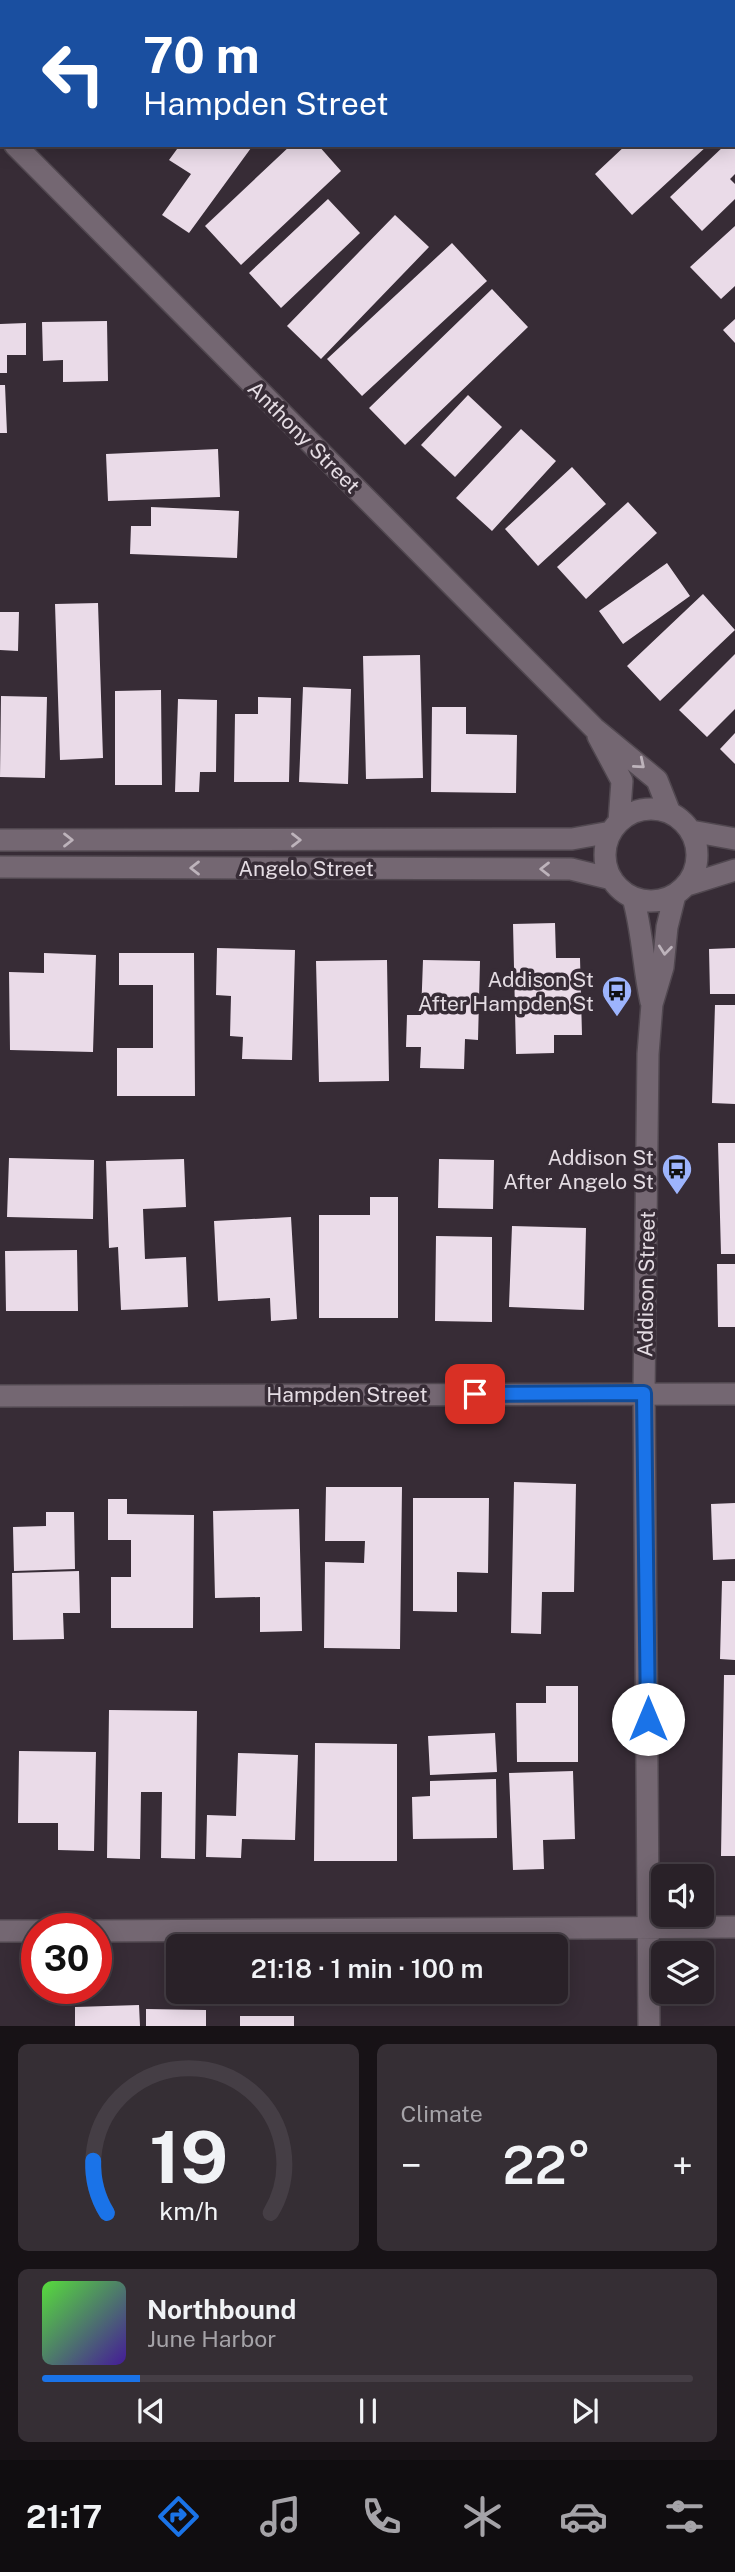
<!DOCTYPE html>
<html lang="en">
<head>
<meta charset="utf-8">
<style>
	:root { --surface:#292128; --page:#352e34; --text:#f1f3f6; --muted:#a5a3a8; --line:#453e45; --accent:#1a73e8 }
	body { margin:0; font-family:"Public Sans",sans-serif; background:var(--page); color:var(--text); height:100vh; display:flex; flex-direction:column; font-size:26px; white-space:nowrap }
	* { box-sizing:border-box; margin:0 }
	p { font-size:23px; color:var(--muted) }
	.icon { flex:none; width:38px; height:38px; fill:none; stroke:currentColor; stroke-width:2; stroke-linecap:round; stroke-linejoin:round }
	.map { position:relative; height:2026px; overflow:hidden }
	.panel { display:flex; flex-direction:column; gap:18px; padding:18px; background:#171216; flex:1 }
	.panel>* { flex:none }
	.top-card { position:absolute; left:0px; top:0px; width:735px; height:147px; box-shadow:0 4px 18px #0003,0 0 0 2px var(--line); background:#1a4fa0; color:#fff; overflow:hidden }
	.tools { position:absolute; left:651px; top:1864px; display:grid; gap:14px }
	.tools a { display:grid; place-items:center; width:63px; height:63px; border-radius:10px; background:var(--surface); box-shadow:0 4px 18px #0003,0 0 0 2px var(--line); font-size:35px }
	.speed { position:absolute; left:21px; top:1913px; display:flex; gap:14px; font-size:35px; font-weight:700; text-align:center }
	.speed>* { display:grid; place-content:center; width:91px; height:91px; border-radius:50%; background:var(--surface); box-shadow:0 4px 18px #0003,0 0 0 2px var(--line); line-height:1 }
	.speed .limit { border:10px solid #d22; background:#fff; color:#111 }
	.pin { position:absolute; display:grid; place-items:center; width:60px; height:60px; color:#fff; margin:-30px; border-radius:14px; box-shadow:0 4px 10px #0006 }
	.me { position:absolute; width:77px; margin:-38px; rotate:0deg; stroke-linejoin:round; filter:drop-shadow(0 0 5px #0008) }
	.turn { display:flex; align-items:center; gap:24px; height:147px; padding:0 28px; font-size:32px }
	.turn .icon { width:91px; height:91px; stroke-width:2.5 }
	.turn b { display:block; font-size:49px; line-height:60px }
	.big { font-size:52px; font-weight:600; line-height:1.1 }
	.panel .widget { flex:1; display:flex; flex-direction:column; justify-content:center; gap:10px; min-width:0; padding:0 24px; border-radius:10px; background:var(--page) }
	.panel .dial { align-items:center; gap:0 }
	.dial svg { height:182px; overflow:visible; fill:none; stroke:var(--line); stroke-width:7; stroke-linecap:round; text-anchor:middle }
	.dial text { fill:var(--text); stroke:none }
	.song { display:flex; align-items:center; gap:21px }
	.cover { width:84px; height:84px; border-radius:10px; background:linear-gradient(135deg,hsl(110 70% 55%),hsl(260 70% 35%)) }
	.played { height:7px; border-radius:4px; background:linear-gradient(90deg,var(--accent) 15%,var(--line) 15%) }
	.keys { display:flex; justify-content:space-around; direction:ltr }
	.heat { display:flex; justify-content:space-between; align-items:center; font-size:38px; direction:ltr }
	.panel .tiles { flex:1; display:grid; gap:18px; grid-template-columns:1fr 1fr }
	.widget:last-child { grid-column:span 2 }
	.trip { position:absolute; left:166px; top:1934px; width:402px; height:70px; border-radius:10px; background:var(--surface); box-shadow:0 4px 18px #0003,0 0 0 2px var(--line); font-weight:600; line-height:70px; text-align:center }
	.tab-bar { display:flex; height:112px; justify-content:space-around; align-items:center; background:#100d10; color:var(--muted) }
	.tab-bar .icon { width:49px; height:49px }
	.tab-bar .current { color:var(--accent) }
	.tab-bar b { font-size:32px; color:var(--text) }
	.map>svg:first-child { display:block }
	.building { fill:#eadbe8 }
	.lines { fill:none; stroke-linecap:round; stroke-linejoin:round }
	.minor-casing { stroke:#514850; stroke-width:24 }
	.minor { stroke:#746772; stroke-width:21 }
	.oneway { stroke:#bdb3bb }
	.route-casing { stroke:#114b97; stroke-width:18 }
	.route { stroke:#1a73e8; stroke-width:12 }
	.labels { text-anchor:middle; dominant-baseline:central; stroke-width:7; stroke-linejoin:round; paint-order:stroke }
	.street-label { font-size:21px; fill:#e4dce3; stroke:#372c36 }
	.poi-label { font-size:21px; fill:#e4dce3; stroke:#372c36; text-anchor:end }
</style>
</head>
<body>
<div class="map">
<svg width="735" height="2026" viewBox="0 0 735 2026">
	<rect width="100%" height="100%" fill="#372c36"/>
	<path class="building" d="M180,145L251,148L189,233L162,215L191,174L169,160Z
		M291,145H318L341,171L241,265L205,226Z
		M626,145H708L632,215L595,174Z
		M725,145L735,147V174L730,179L735,184V199L702,231L670,197Z
		M328,199L360,233L281,308L249,273Z
		M395,215L429,247L321,359L287,326Z
		M735,226V286L721,299L690,267Z
		M452,243L487,281L362,396L327,359Z
		M492,289L528,327L405,445L369,408Z
		M735,319V343L723,330Z
		M107,321L108,381L63,382V360L43,361L42,322Z
		M26,323V355H7V373H0V324Z
		M0,385H5L7,433H0Z
		M468,395L502,427L455,477L421,445Z
		M521,429L556,461L492,531L456,498Z
		M218,449L220,497L108,501L106,454Z
		M572,467L606,504L538,566L505,529Z
		M628,502L657,533L586,599L557,567Z
		M151,507L239,511L237,558L130,554L131,526H151Z
		M667,563L690,596L623,644L599,611Z
		M703,594L735,630L660,701L627,666Z
		M98,603L103,758L60,760L55,604Z
		M0,612H19L18,651L0,650Z
		M735,654V709L707,737L679,710Z
		M420,655L423,778L366,779L363,656Z
		M303,687L351,689L348,784L299,782Z
		M161,690L162,785H115V691Z
		M1,696L47,697L45,778L0,777Z
		M258,697L291,698L289,782H234L235,714H258Z
		M178,699L217,700L216,772H200L199,792H175Z
		M432,707H466V734L517,735L516,793L431,792Z
		M735,733V764L720,749Z
		M555,923L556,958H580L582,1035H554V1053L516,1054L513,924Z
		M217,948L295,950L292,1060L242,1059L243,1037L230,1036L231,996L216,995Z
		M735,948V994H710L709,949Z
		M44,953L96,955L93,1052L10,1050L9,972L44,973Z
		M119,953H194L195,1096H117V1048H153V985H119Z
		M387,960L389,1081L319,1082L316,961Z
		M423,960L480,961L478,1040L465,1039L464,1069L420,1068L421,1047H406L407,1015H421Z
		M715,1005H735V1104L712,1103Z
		M718,1143H735V1254H721Z
		M9,1158L94,1160L93,1219L7,1217Z
		M184,1159L186,1207L143,1209L145,1259L186,1257L188,1307L121,1310L118,1247L109,1248L106,1161Z
		M439,1159L494,1160L493,1209L438,1208Z
		M370,1197H398V1318H319V1215H370Z
		M291,1217L297,1319L271,1321L270,1298L218,1301L214,1221Z
		M512,1226L586,1228L584,1310L509,1307Z
		M436,1236L492,1237V1322L435,1321Z
		M77,1250L78,1311H6L5,1251Z
		M717,1264H735V1327H718Z
		M514,1482L576,1484L574,1592H542L541,1634L511,1633Z
		M326,1487H402L400,1649L324,1648L325,1562L364,1563L365,1541H325Z
		M413,1498H489L488,1573L457,1572V1612L413,1611Z
		M108,1499H127V1514L194,1515L193,1628H111V1577H131V1540H108Z
		M735,1503V1559L713,1560L711,1504Z
		M299,1509L302,1631L260,1632V1597L215,1598L213,1511Z
		M46,1512H74L75,1569L14,1571L13,1527L46,1526Z
		M79,1571L80,1613H63L64,1639L13,1640L12,1573Z
		M722,1581H735V1660L720,1659Z
		M724,1675H735V1856H721Z
		M546,1686H578V1762H517L516,1703H546Z
		M109,1710L197,1711L195,1859L161,1858L162,1792H141L140,1859L107,1858Z
		M495,1733L497,1772L430,1775L428,1736Z
		M315,1743L397,1744V1861H314Z
		M19,1751L96,1752L94,1851L58,1850V1823H18Z
		M238,1753L298,1755L295,1840L242,1839L241,1858L206,1857L207,1815L236,1816Z
		M573,1771L575,1839L543,1840L544,1869L513,1870L509,1773Z
		M496,1779L497,1838L413,1839L412,1797L430,1796V1781Z
		M139,2005L140,2026H75V2007Z
		M146,2009L206,2010V2026H146Z
		M240,2016H294V2026H240Z"/>
	<g class="lines">
		<g class="minor-casing">
			<path id="minor" d="M718,0L719,2
				M733,16L735,17
				M0,131L2,132
				M15,145L594,728L657,780L670,813
				M598,736L622,781L619,822
				M605 855a46 46 0 1 1 92 0a46 46 0 1 1-92 0Z
				M691,831L735,839
				M0,840L572,839L611,832
				M0,867L571,869L612,879
				M687,885L735,870
				M633,898C643,932 643,967 651,1002
				M0,1396L735,1394
				M0,1931H37
				M96,1931L735,1927
				M649,2026L644,1393L648,1054L652,1004L663,967L667,927L675,895"/>
		</g>
		<use href="#minor" class="minor"/>
	</g>
	<defs><path id="oneway-chevron" d="M-2-3.5L2.5 0L-2 3.5" fill="none" stroke-width="1.6" stroke-linecap="round" stroke-linejoin="round" transform="scale(1.75)"/></defs>
	<g class="oneway">
		<use href="#oneway-chevron" transform="translate(640 764) rotate(40)"/>
		<use href="#oneway-chevron" transform="translate(68 840)"/>
		<use href="#oneway-chevron" transform="translate(296 840)"/>
		<use href="#oneway-chevron" transform="translate(195 868) rotate(-180)"/>
		<use href="#oneway-chevron" transform="translate(545 869) rotate(180)"/>
		<use href="#oneway-chevron" transform="translate(665 950) rotate(96)"/>
	</g>
	<g class="lines">
		<g class="route-casing">
			<path id="route" d="M475,1394L644,1393L648,1719"/>
		</g>
		<use href="#route" class="route"/>
	</g>
	<defs>
		<g id="bus-pin" transform="scale(1.575)"><path d="M0 17L-7.5 6A9.5 9.5 0 1 1 7.5 6Z" fill="#9db4fd" stroke="#372c36"/><path d="M-5-6H5V4H4V6H2V4H-2V6H-4V4H-5ZM-3.5-4V0h7V-4ZM-3.5 1.2v1.5H-2V1.2ZM2 1.2v1.5H3.5V1.2Z" fill="#111"/></g>
	</defs>
	<g fill-rule="evenodd">
		<use href="#bus-pin" x="617" y="991"/>
		<use href="#bus-pin" x="677" y="1169"/>
	</g>
	<g class="labels">
		<g class="street-label">
			<text transform="translate(304 437) rotate(45)">Anthony Street</text>
			<text x="306" y="868">Angelo Street</text>
			<text transform="translate(646 1284) rotate(-89)">Addison Street</text>
			<text x="347" y="1394">Hampden Street</text>
		</g>
		<g class="poi-label">
			<text x="594" y="979">Addison St<tspan x="594" dy="24">After Hampden St</tspan></text>
			<text x="654" y="1157">Addison St<tspan x="654" dy="24">After Angelo St</tspan></text>
		</g>
	</g>
</svg>
<div class="tools">
<a><svg class="icon" aria-label="sound" viewBox="0 0 24 24"><path d="M4 9h4l5-4v14l-5-4H4zM17 9q2 3 0 6"/></svg></a>
<a><svg class="icon" aria-label="layers" viewBox="0 0 24 24"><path d="M12 4l9 5-9 5-9-5zM3 14l9 5 9-5"/></svg></a>
</div>
<div class="speed"><div class="limit">30</div></div>
<div class="pin" style="left:475px;top:1394px;background:#d93025"><svg class="icon" aria-label="arrive" viewBox="0 0 24 24"><path d="M6 21V4h12l-3 4 3 4H6"/></svg></div>
<svg class="me" style="left:648px;top:1719px" viewBox="-20 -20 40 40"><circle r="19" fill="#fff"/><path d="M0-13L10 11 0 6-10 11z" fill="#1a73e8"/></svg>
<div class="trip">21:18 · 1 min · 100 m</div>
<div class="top-card">
<div class="turn"><svg class="icon" aria-label="left" viewBox="0 0 24 24"><path d="M17 20v-9H6M10 6l-5 5 5 5"/></svg><div><b>70 m</b>Hampden Street</div></div>
</div>
</div>
<section class="panel">
<div class="tiles">
<div class="widget dial"><svg viewBox="0 0 100 80">
<path d="M14 69A42 42 0 1 1 86 69"/>
<path d="M14 69A42 42 0 0 1 8 46" stroke="#1a73e8"/>
<text x="50" y="56" font-size="32" font-weight="700">19</text>
<text x="50" y="72" font-size="11">km/h</text>
</svg></div>
<div class="widget"><p>Climate</p>
<div class="heat"><a>−</a><b class="big">22°</b><a>+</a></div>
</div>
<div class="widget">
<div class="song"><i class="cover"></i><div><b>Northbound</b><p>June Harbor</p></div></div>
<div class="played"></div>
<div class="keys"><svg class="icon" aria-label="previous" viewBox="0 0 24 24"><path d="M18 5L8 12l10 7zM5 5v14"/></svg><svg class="icon" aria-label="pause" viewBox="0 0 24 24"><path d="M8 5v14M16 5v14"/></svg><svg class="icon" aria-label="next" viewBox="0 0 24 24"><path d="M6 5l10 7-10 7zM19 5v14"/></svg></div>
</div>
</div>
</section>
<nav class="tab-bar">
<b>21:17</b>
<svg class="icon current" aria-label="directions" viewBox="0 0 24 24"><path d="M12 3l9 9-9 9-9-9zM9 14v-3h6M13 9l2 2-2 2"/></svg>
<svg class="icon" aria-label="music" viewBox="0 0 24 24"><path d="M9 18V5l10-2v13"/><circle cx="6" cy="18" r="3"/><circle cx="16" cy="16" r="3"/></svg>
<svg class="icon" aria-label="phone" viewBox="0 0 24 24"><path d="M5 4h4l2 5-3 2q2 4 5 5l2-3 5 2v4C11 20 4 13 5 4z"/></svg>
<svg class="icon" aria-label="climate" viewBox="0 0 24 24"><path d="M12 3v18M4 7l16 10M4 17L20 7"/></svg>
<svg class="icon" aria-label="car" viewBox="0 0 24 24"><path d="M5 17H2v-5l4-1 3-4h7l3 4 3 1v5h-3M9 17h6M6 11h13"/><circle cx="7" cy="17" r="2"/><circle cx="17" cy="17" r="2"/></svg>
<svg class="icon" aria-label="filters" viewBox="0 0 24 24"><path d="M4 7h16M4 17h16"/><circle cx="9" cy="7" r="2"/><circle cx="15" cy="17" r="2"/></svg>
</nav>
</body>
</html>
